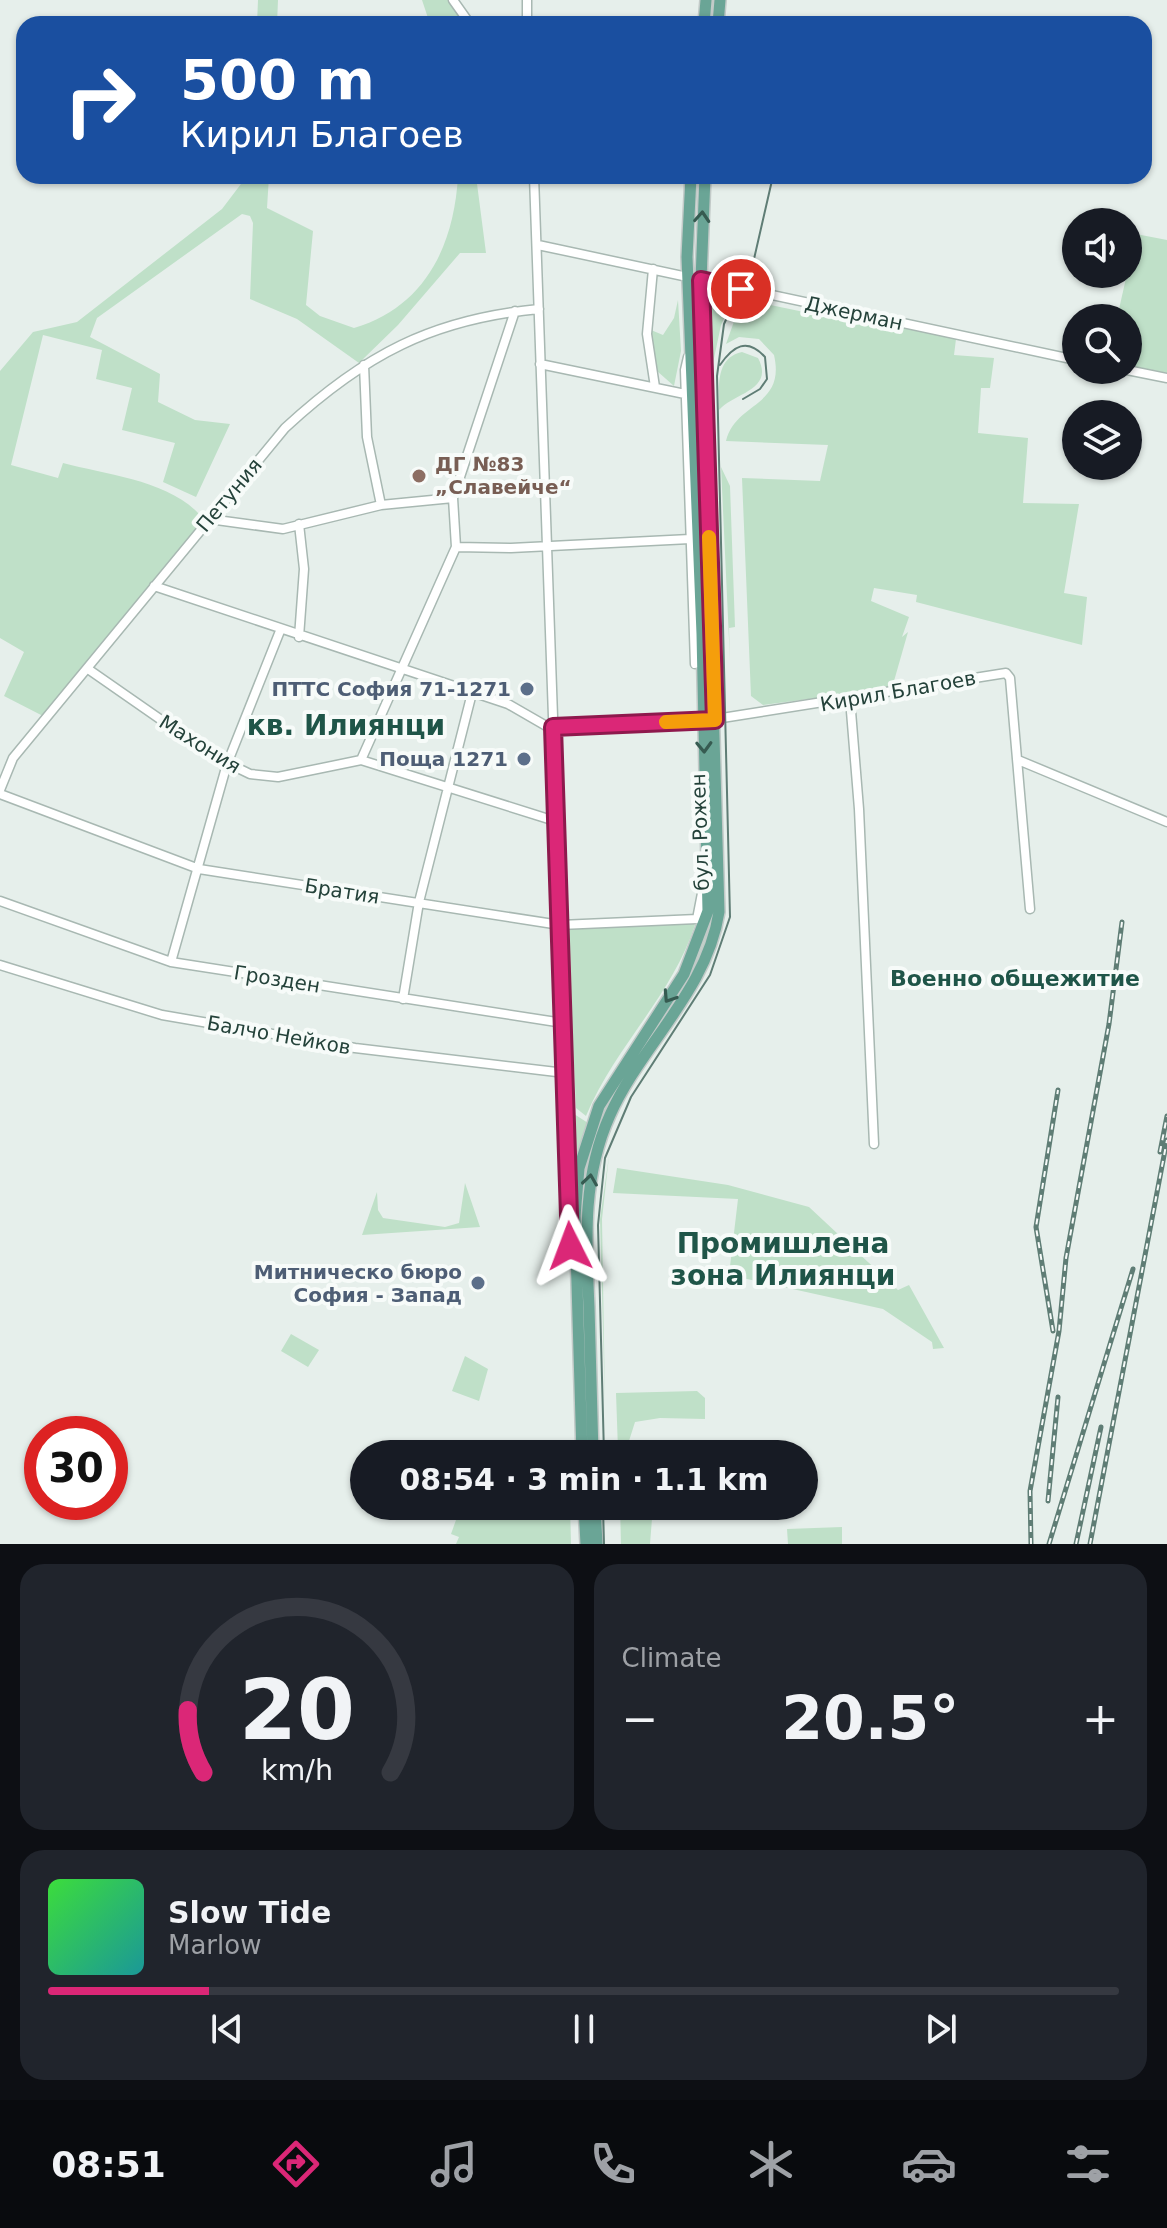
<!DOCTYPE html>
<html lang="en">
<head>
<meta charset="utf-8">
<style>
	:root { --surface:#171b24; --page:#20242c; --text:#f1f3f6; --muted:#9ea1a6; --line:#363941; --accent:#db2777 }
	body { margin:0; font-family:"DejaVu Sans",sans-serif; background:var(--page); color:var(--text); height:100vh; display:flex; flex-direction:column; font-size:30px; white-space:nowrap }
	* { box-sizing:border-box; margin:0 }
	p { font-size:26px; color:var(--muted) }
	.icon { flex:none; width:44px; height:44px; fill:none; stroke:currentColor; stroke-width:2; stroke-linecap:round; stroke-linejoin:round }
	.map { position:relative; height:1544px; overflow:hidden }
	.sheet { display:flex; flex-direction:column; gap:20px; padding:20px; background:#0d0f14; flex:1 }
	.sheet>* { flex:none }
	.guide { position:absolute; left:16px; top:16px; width:1136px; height:168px; border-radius:24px; box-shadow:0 2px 6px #0004; background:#1a4fa0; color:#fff; overflow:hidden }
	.fabs { position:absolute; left:1062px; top:208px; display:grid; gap:16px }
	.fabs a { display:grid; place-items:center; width:80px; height:80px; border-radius:50%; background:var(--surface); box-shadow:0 2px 6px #0004; font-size:40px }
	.speed { position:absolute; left:24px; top:1416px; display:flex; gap:16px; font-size:40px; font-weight:700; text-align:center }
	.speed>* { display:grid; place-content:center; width:104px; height:104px; border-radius:50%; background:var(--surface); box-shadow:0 2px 6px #0004; line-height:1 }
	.speed .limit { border:12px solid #d22; background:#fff; color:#111 }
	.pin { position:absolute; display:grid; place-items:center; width:68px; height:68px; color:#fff; margin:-34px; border:4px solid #fff; border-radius:50%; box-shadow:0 2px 8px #0007 }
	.me { position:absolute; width:88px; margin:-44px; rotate:357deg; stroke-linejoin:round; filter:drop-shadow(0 0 6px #0008) }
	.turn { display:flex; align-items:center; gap:28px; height:168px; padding:0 32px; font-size:36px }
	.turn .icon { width:104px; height:104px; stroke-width:2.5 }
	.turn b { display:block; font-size:56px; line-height:68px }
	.big { font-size:60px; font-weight:700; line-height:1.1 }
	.sheet .card { flex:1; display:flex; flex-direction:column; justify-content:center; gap:12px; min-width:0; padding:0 28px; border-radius:24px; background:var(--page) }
	.sheet .dial { align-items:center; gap:0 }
	.dial svg { height:208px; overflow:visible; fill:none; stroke:var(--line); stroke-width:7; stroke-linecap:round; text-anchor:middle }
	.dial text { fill:var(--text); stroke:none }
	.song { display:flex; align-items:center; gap:24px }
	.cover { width:96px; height:96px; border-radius:12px; background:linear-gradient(135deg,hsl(120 70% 55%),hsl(180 70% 35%)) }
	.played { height:8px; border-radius:4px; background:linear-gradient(90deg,var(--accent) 15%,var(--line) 15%) }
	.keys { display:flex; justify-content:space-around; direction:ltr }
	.heat { display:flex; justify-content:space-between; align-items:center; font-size:44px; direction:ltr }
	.sheet .tiles { flex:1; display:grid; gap:20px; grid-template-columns:1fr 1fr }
	.card:last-child { grid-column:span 2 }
	.trip { position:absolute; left:350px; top:1440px; width:468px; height:80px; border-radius:40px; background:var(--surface); box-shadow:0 2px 6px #0004; font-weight:700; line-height:80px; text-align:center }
	.tab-bar { display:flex; height:128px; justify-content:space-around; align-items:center; background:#090b0e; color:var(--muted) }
	.tab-bar .icon { width:56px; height:56px }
	.tab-bar .selected { color:var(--accent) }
	.tab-bar b { font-size:36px; color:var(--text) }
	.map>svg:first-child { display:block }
	.green { fill:#bfe0c8 }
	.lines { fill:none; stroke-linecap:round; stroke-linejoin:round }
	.minor-casing { stroke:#a8b8b2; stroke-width:11 }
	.major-casing { stroke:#c2cac8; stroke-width:14 }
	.minor { stroke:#fff; stroke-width:8 }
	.major { stroke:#6aa596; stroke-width:11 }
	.tram { stroke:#5f7d75; stroke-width:2 }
	.rail-casing { stroke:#5f7d75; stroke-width:5 }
	.rail { stroke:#f7fbf9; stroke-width:2; stroke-dasharray:6; stroke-linecap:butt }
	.oneway { stroke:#365b51 }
	.route-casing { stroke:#8e194d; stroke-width:20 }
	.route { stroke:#db2777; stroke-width:14 }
	.slow { stroke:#f59e0b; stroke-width:14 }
	.education-dot { fill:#8d6e63; stroke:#f7fbf9; stroke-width:3 }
	.service-dot { fill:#5c6f8a; stroke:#f7fbf9; stroke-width:3 }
	.labels { text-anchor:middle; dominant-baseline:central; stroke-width:8; stroke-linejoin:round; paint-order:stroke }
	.street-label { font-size:20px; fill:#24423a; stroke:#f7fbf9 }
	.education-label { font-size:20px; font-weight:bold; fill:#785e54; stroke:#f7fbf9; text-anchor:start }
	.service-label { font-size:20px; font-weight:bold; fill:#4e5e75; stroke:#f7fbf9; text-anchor:end }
	.neighbourhood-label { font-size:22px; font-weight:bold; fill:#1f5548; stroke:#f7fbf9 }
	.district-label { font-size:28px; font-weight:bold; fill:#1f5548; stroke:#f7fbf9 }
</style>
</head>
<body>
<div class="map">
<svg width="1167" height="1544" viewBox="0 0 1167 1544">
	<rect width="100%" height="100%" fill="#e6efeb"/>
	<path class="green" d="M258,0H278L277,24H257Z
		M422,0H453L470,24H430Z
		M247,176H269L267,208L313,231L306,305L320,316L354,328C425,307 454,246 458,176H476L486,253H460L398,325L359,363L297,319L250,299L253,223L250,216L242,214L97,318L90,337L160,374L158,402L195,420L230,424L196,497L163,482L175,443L122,430L132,388L96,379L102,350L43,335L11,465L58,478L63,463C108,475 175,481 204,520L43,716L4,696L24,652L0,638V371L33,332L77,322L222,209Z
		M1136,234L1167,240V373L1128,365V318H1117Z
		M718,295L734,297L721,325L712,368L711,303Z
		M742,299L804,312L816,309L956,339L954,355L994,358L990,388H981L978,433L1028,438L1023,503L1079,504L1064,593L1087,597L1082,645L916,602L917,595L874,588L871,601L909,617L902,637L908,632L892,688L763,705L751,696L742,478L820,481L828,445L726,441C735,402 786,407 774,355L759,339L739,337L726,344Z
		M678,300L681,351L674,386L657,371L651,330L663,335L674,318Z
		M742,352L758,358C775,390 734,393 719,410C719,387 715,358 742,352Z
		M721,467L730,486L735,627L729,628L730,661Z
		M717,897L709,937L695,970L593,1147L590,1449L586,1450L579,1237L582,1177L608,1100L691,970Z
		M692,922L695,925C672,996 614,1048 586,1116L576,1108L574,1065H570L565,929Z
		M571,1112L588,1123L573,1181Z
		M609,1156L602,1219L605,1403L600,1219Z
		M617,1168L728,1185L809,1207L898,1290L909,1285L944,1348L933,1349L932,1342L883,1309L729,1275L738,1199L613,1193Z
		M465,1183L480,1227L362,1235L377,1192L378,1210L383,1218L445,1227L459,1223Z
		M291,1334L319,1350L308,1367L281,1351Z
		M465,1356L488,1369L479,1401L452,1391Z
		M697,1391L705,1398V1419L660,1418L635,1422L629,1441L618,1450L616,1393Z
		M461,1506H570L571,1544H456L459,1537L451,1534Z
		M620,1506H653L650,1544H621Z
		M842,1527V1544H788L787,1529Z"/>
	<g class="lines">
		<g class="minor-casing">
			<path id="minor" d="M453,0L470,24
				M527,0V24
				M534,176L572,1258
				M538,245L1076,360
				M653,269L647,334L655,387
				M688,357L685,370L695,664
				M540,364L685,394
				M364,365L367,437L381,505
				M1127,370L1167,378
				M209,519L283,529L381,505L453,498
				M456,547L511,548L690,539
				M154,586L508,704L548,727L703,721L1006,673L1010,678L1030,909
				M299,637L304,569L299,524
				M88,669L213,756L250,774L278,777L361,760L555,821
				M850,699L859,809L874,1144
				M361,760L456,547L453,498L515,311
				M1018,760L1167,822
				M699,777L701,831
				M0,790L13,758L285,428C364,355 432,319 539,309
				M0,794L199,869L560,925L697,919L703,888
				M0,901L171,962L563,1023
				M171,962L227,764L280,631
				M0,965L162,1015L355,1048L565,1073
				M403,999L419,902L472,693"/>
		</g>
		<g class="major-casing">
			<path id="major" d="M704,24L706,0
				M718,24L720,0
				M582,1454L575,1216L579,1168L599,1106L684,974L708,911L702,634L687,257L691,176
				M593,1454C592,1405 590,1356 589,1307C586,1241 582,1177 610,1115C641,1045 707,991 719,912L701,280L705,176
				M584,1506L586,1544
				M595,1506L597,1544"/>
		</g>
		<use href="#minor" class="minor"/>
		<use href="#major" class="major"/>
		<path class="tram" d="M720,365C733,346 747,337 765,357L767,379L760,389L743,399
			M604,1454L598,1225L605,1158L631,1097L710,975L730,917L717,376L724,324L754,259L773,176
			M603,1506L604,1544"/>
		<g class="rail-casing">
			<path id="rail" d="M1160,1152L1167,1116
				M1053,1331L1036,1227L1058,1090
				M1048,1501L1058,1397
				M1031,1544L1030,1491L1059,1331L1066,1258L1109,1024L1122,922
				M1049,1544L1133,1269
				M1076,1544L1101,1427
				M1090,1544L1167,1140"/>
		</g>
		<use href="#rail" class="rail"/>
	</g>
	<defs><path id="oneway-chevron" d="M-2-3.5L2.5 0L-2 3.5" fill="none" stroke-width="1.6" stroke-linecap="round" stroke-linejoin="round" transform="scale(2)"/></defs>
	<g class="oneway">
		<use href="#oneway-chevron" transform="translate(702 217) rotate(-86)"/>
		<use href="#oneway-chevron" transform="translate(704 747) rotate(88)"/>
		<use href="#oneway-chevron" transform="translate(669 997) rotate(123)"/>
		<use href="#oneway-chevron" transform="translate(590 1180) rotate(-82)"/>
	</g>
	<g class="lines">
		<g class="route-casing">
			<path id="route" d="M570,1246L553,727L715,720L701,280L741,289"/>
		</g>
		<use href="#route" class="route"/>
		<path class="slow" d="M666,722L715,720L709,537"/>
	</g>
	<circle class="education-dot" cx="419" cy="476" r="8"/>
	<g class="service-dot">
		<circle cx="527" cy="689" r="8"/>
		<circle cx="524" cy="759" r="8"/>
		<circle cx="478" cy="1283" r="8"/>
	</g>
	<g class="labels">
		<g class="street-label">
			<text transform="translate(854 313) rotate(12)">Джерман</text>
			<text transform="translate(229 495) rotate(-50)">Петуния</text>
			<text transform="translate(898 691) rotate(-10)">Кирил Благоев</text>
			<text transform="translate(200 744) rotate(32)">Махония</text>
			<text transform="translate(700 832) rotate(-92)">бул. Рожен</text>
			<text transform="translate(342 891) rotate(9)">Братия</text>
			<text transform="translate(277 979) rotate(9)">Грозден</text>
			<text transform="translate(279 1035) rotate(10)">Балчо Нейков</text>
		</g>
		<g class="education-label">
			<text x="435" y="464">ДГ №83<tspan x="435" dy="23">„Славейче“</tspan></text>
		</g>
		<g class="service-label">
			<text x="511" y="689">ПТТС София 71-1271</text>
			<text x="508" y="759">Поща 1271</text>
			<text x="462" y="1272">Митническо бюро<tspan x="462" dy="23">София - Запад</tspan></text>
		</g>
		<g class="neighbourhood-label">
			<text x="1015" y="978">Военно общежитие</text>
		</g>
		<g class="district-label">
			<text x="346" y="725">кв. Илиянци</text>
			<text x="783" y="1243">Промишлена<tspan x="783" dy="32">зона Илиянци</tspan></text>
		</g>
	</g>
</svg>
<div class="fabs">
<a><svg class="icon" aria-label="sound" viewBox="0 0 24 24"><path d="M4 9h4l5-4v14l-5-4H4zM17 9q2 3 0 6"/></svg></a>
<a><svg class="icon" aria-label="search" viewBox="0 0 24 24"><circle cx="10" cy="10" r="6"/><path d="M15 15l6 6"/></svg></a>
<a><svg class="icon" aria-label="layers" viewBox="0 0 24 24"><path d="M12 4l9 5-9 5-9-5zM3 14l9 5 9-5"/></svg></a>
</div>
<div class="speed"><div class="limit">30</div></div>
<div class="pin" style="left:741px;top:289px;background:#d93025"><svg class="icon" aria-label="arrive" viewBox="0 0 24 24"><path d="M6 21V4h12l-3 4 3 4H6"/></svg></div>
<svg class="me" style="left:570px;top:1246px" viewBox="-20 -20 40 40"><path d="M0-17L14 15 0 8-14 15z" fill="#db2777" stroke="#fff" stroke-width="4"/></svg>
<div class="trip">08:54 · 3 min · 1.1 km</div>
<div class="guide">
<div class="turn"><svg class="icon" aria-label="right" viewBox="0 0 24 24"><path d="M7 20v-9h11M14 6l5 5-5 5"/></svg><div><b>500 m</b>Кирил Благоев</div></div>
</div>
</div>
<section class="sheet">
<div class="tiles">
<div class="card dial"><svg viewBox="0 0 100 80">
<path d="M14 69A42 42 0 1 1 86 69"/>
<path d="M14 69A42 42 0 0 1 8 45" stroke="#db2777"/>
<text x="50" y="56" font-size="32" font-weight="700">20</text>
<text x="50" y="72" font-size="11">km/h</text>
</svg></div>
<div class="card"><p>Climate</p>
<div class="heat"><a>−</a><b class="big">20.5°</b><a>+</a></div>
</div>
<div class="card">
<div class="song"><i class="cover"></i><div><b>Slow Tide</b><p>Marlow</p></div></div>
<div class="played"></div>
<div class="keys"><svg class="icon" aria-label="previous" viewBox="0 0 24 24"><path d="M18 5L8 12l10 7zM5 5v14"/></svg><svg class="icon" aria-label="pause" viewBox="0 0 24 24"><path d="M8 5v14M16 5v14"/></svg><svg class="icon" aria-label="next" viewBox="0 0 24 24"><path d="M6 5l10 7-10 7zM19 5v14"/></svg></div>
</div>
</div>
</section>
<nav class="tab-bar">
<b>08:51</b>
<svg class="icon selected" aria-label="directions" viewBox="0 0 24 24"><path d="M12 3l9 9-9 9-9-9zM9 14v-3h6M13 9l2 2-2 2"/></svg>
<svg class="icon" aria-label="music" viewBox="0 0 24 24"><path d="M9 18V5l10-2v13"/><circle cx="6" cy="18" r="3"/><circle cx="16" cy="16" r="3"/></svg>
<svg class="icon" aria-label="phone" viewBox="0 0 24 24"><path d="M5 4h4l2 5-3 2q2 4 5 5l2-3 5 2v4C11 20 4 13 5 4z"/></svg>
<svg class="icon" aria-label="climate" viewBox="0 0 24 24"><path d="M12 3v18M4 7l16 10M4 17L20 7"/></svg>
<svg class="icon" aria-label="car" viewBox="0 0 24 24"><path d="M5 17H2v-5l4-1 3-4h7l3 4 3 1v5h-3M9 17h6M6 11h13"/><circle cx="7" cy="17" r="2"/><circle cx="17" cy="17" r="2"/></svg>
<svg class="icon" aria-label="filters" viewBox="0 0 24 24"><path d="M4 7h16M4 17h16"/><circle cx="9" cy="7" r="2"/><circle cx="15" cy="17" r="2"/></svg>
</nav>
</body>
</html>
